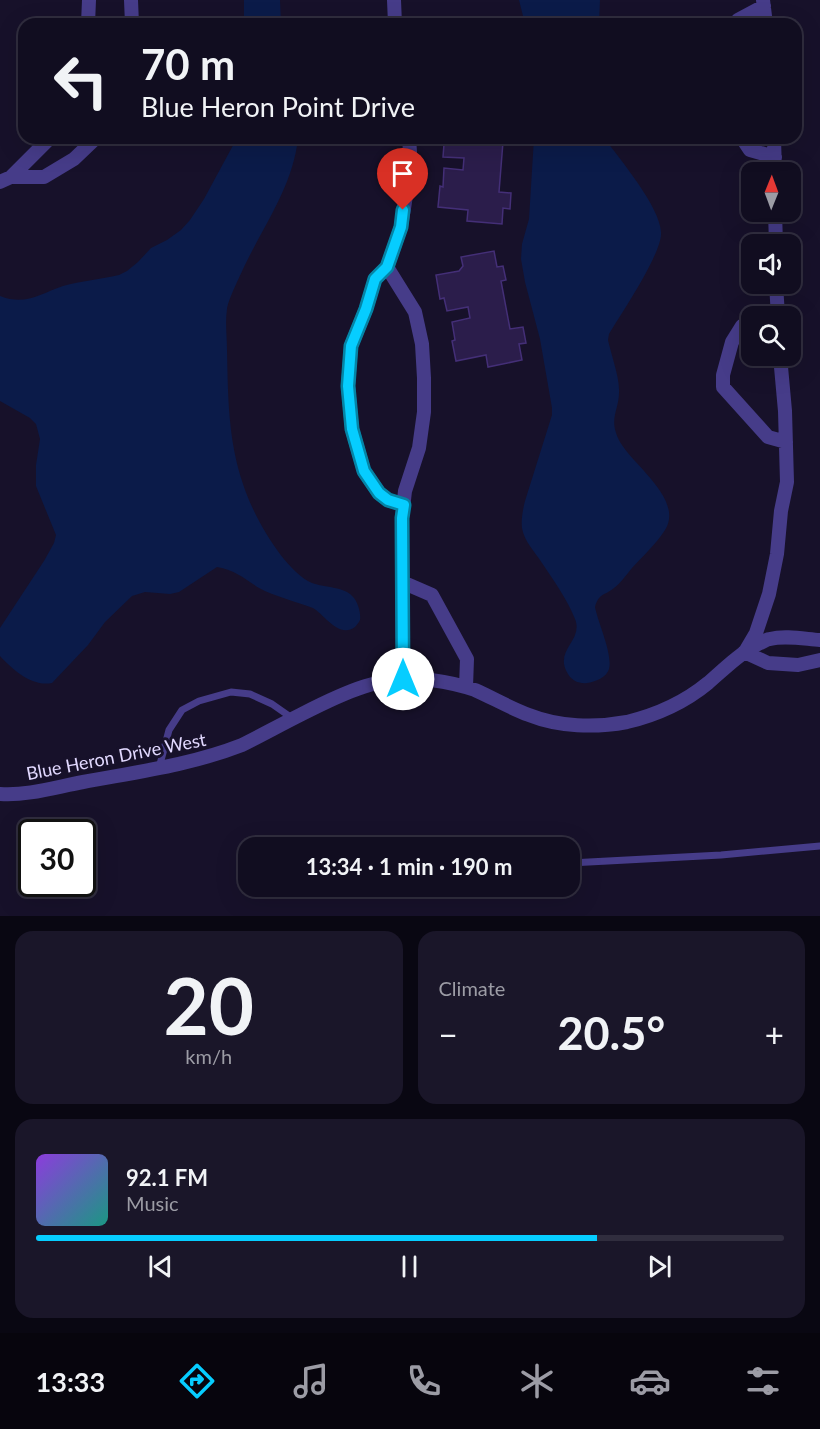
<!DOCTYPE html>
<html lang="en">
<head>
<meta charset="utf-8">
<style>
	:root { --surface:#110d20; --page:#1a1629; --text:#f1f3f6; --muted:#9c9ca5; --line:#302d3e; --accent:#06cdff }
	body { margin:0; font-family:Lato,sans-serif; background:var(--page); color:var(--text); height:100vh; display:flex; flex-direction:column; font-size:22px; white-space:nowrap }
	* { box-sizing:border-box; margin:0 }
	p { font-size:20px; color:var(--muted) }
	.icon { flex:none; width:33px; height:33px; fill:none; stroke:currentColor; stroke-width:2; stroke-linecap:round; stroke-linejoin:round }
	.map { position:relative; height:916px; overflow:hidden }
	.panel { display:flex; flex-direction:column; gap:15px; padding:15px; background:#090712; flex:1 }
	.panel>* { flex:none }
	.banner { position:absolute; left:18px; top:18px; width:784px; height:126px; border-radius:18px; box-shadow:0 6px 24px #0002,0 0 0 2px var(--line); background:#110d20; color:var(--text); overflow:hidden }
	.needle { width:39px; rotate:1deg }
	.controls { position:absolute; left:741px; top:162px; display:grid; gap:12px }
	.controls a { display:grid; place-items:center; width:60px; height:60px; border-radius:12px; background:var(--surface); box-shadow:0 6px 24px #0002,0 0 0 2px var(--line); font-size:30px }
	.speed { position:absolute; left:18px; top:819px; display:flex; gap:12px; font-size:30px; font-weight:700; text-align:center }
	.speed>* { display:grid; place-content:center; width:78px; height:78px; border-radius:50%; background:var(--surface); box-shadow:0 6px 24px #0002,0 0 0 2px var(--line); line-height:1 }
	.speed .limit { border:3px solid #111; border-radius:9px; background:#fff; color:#111 }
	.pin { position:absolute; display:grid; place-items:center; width:51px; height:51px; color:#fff; margin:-62px -26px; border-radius:50% 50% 50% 0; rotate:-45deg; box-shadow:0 0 6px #0007 }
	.pin .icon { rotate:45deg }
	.me { position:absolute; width:66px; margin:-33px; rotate:0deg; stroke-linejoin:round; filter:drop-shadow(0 0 4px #0008) }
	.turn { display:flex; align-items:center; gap:21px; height:126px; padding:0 24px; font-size:27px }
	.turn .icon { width:78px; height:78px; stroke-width:2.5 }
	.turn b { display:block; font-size:42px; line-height:51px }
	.big { font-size:45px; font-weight:700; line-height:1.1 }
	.panel .card { flex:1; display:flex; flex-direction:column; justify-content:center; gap:9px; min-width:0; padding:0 21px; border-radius:18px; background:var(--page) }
	.panel .dial { align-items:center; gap:0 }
	.dial b { font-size:78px; line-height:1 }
	.song { display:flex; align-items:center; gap:18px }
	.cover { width:72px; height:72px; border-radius:9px; background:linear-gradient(135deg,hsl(270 70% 55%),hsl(170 70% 35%)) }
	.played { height:6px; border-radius:3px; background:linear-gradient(90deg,var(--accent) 75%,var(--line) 75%) }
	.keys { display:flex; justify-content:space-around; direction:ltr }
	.heat { display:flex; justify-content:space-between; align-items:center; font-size:33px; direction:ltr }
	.panel .tiles { flex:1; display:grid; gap:15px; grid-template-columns:1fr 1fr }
	.card:last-child { grid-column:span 2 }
	.trip { position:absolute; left:238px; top:837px; width:342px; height:60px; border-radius:18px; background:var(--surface); box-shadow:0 6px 24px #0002,0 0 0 2px var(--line); font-weight:700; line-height:60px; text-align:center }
	.dock { display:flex; height:96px; justify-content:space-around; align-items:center; background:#07050d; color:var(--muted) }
	.dock .icon { width:42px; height:42px }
	.dock .active { color:var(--accent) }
	.dock b { font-size:27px; color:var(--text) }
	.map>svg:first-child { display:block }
	.water { fill:#0b1b49 }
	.building { fill:#2b1d4b; stroke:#442f77; stroke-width:1.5 }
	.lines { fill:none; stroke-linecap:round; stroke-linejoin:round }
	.service { stroke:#463c89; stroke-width:7 }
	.minor { stroke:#463c89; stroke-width:14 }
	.route-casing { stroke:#0485a6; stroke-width:15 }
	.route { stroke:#06cdff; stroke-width:10 }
	.labels { text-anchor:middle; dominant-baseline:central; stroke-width:6; stroke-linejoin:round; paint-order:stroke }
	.street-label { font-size:18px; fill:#e2d9ff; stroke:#17112a }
</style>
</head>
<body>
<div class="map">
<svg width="820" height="916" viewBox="0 0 820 916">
	<rect width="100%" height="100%" fill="#17112a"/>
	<path class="water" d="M244,0H280L281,24H244Z
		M519,0H600L599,24H525Z
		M237,138H298C293,186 264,225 244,267C240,276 228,300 227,309C225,322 227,337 227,350C228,396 228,440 243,484C252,513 283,570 312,583C325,588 345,586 354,598C358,603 361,613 360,620C359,622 357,625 355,627C339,639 325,615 313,608C297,602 274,596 259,588C245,579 235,570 217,567L179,592L170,594L145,592L132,596L105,622L88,645L52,683C32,687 13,670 0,656V628L44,561L54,543L56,535L36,486V465L40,439L36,424L30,418L0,401V296C25,306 40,294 63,286C81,281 101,279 119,275L127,271L138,262L151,248L167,240L181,230L190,220L204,199Z
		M534,138H604C620,159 660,207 661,232C663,252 621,314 609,334L608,340C611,354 619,376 619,389C620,411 607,418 620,442C634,466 684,500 665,530C656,544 643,556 632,568C626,575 621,583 614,588C604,596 599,593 595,607C598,623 613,654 609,669C607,677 595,682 587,683C580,684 572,681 568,674C553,650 584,641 575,619C567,599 554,581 542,563C535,552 524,541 522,528C521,519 523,509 525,501L552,415V408L540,339L525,282L521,259L522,244L529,219Z"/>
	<path class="building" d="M440,138H509L508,143L503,142L499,192L511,193L510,209L503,208L502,224L467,221L468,210L438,207L440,186L443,187L444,168L463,170L464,158L443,157L444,144L440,143Z
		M494,251L497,267L503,266L506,280L501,281L510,329L523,327L526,343L519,344L522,360L488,367L486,355L456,361L452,341L455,340L452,322L470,318L468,307L447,311L444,298L440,299L436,275L459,271L463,266L461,257Z"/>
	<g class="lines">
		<path class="service" d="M159,768L169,730L182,710L199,701L231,692L250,694L272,704L292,718
			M417,848L432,845L450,848
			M570,863L721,855L820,846"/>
		<path class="minor" d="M131,0L132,24
			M394,0L395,24
			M763,0L766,24
			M88,24L89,0
			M736,24L738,20L764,6
			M742,138L750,150L775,157
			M774,138L775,172
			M11,177H44L74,159L96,138
			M0,182L11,177L50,138
			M775,212L776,244
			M387,267L415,312L422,344L424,378V412L419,448L405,491L402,518L403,679
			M776,284L778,316
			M755,316L758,314L777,313
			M752,319L742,326L732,342L723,375V387L768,437L786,442
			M404,505L388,500L379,493L364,471L352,429L348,386L351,346L366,309L375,279L387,267L401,227L409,177L410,152L409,138
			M402,582L432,595L467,659L466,687
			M746,650L756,633L769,594L777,554L781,511L787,482L785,411L780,356
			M744,652L768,663L798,665L820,660
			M0,794C27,796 56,787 83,782C136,772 191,765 242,745C262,735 282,724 302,714C343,693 384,673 431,680C446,682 461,685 475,690C493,698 510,708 529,715C559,727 595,728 627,722C656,715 685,702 708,683C724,669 739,654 758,644C762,643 766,639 770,639C785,635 805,639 820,640"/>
	</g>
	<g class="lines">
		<g class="route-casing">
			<path id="route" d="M403,679L402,518L404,505L388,500L379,493L364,471L352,429L348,386L351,346L366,309L375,279L387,267L401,227L403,210"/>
		</g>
		<use href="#route" class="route"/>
	</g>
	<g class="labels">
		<g class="street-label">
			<text transform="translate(116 756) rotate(-11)">Blue Heron Drive West</text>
		</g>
	</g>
</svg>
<div class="controls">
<a><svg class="needle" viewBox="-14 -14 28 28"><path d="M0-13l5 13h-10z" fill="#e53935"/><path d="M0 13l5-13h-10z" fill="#9c9ca5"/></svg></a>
<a><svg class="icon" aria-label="sound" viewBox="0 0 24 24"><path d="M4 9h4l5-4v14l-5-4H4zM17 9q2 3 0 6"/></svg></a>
<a><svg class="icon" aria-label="search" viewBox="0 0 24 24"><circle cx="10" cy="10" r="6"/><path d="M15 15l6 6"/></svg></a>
</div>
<div class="speed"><div class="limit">30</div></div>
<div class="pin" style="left:403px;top:210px;background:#d93025"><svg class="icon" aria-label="arrive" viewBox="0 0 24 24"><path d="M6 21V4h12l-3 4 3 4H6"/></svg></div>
<svg class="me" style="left:403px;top:679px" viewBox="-20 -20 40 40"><circle r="19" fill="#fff"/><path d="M0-13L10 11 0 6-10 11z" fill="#06cdff"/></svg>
<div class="trip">13:34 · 1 min · 190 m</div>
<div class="banner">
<div class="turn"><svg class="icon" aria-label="left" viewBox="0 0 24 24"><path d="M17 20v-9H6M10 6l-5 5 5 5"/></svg><div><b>70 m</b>Blue Heron Point Drive</div></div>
</div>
</div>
<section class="panel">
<div class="tiles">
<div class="card dial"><b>20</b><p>km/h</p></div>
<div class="card"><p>Climate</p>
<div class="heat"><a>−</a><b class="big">20.5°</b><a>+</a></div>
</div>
<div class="card">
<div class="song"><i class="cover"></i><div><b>92.1 FM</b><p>Music</p></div></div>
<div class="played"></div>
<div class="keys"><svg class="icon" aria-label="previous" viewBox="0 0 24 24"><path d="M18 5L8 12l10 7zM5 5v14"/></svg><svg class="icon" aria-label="pause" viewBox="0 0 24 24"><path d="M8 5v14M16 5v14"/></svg><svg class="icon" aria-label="next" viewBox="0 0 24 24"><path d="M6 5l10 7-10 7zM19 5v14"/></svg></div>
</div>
</div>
</section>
<nav class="dock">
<b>13:33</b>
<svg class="icon active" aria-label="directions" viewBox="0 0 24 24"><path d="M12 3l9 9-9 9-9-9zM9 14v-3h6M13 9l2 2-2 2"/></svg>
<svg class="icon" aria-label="music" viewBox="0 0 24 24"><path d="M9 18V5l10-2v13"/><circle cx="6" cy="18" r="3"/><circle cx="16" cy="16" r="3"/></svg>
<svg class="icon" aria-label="phone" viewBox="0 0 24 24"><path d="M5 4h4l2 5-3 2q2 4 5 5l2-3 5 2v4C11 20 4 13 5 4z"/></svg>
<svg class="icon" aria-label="climate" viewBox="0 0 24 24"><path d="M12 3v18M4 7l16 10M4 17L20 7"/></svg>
<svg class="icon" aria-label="car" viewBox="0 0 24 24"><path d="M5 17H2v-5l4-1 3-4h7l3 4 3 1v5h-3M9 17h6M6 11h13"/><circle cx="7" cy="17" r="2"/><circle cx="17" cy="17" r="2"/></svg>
<svg class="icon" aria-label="filters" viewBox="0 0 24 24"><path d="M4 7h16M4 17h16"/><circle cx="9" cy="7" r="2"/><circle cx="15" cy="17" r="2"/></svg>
</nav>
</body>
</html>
